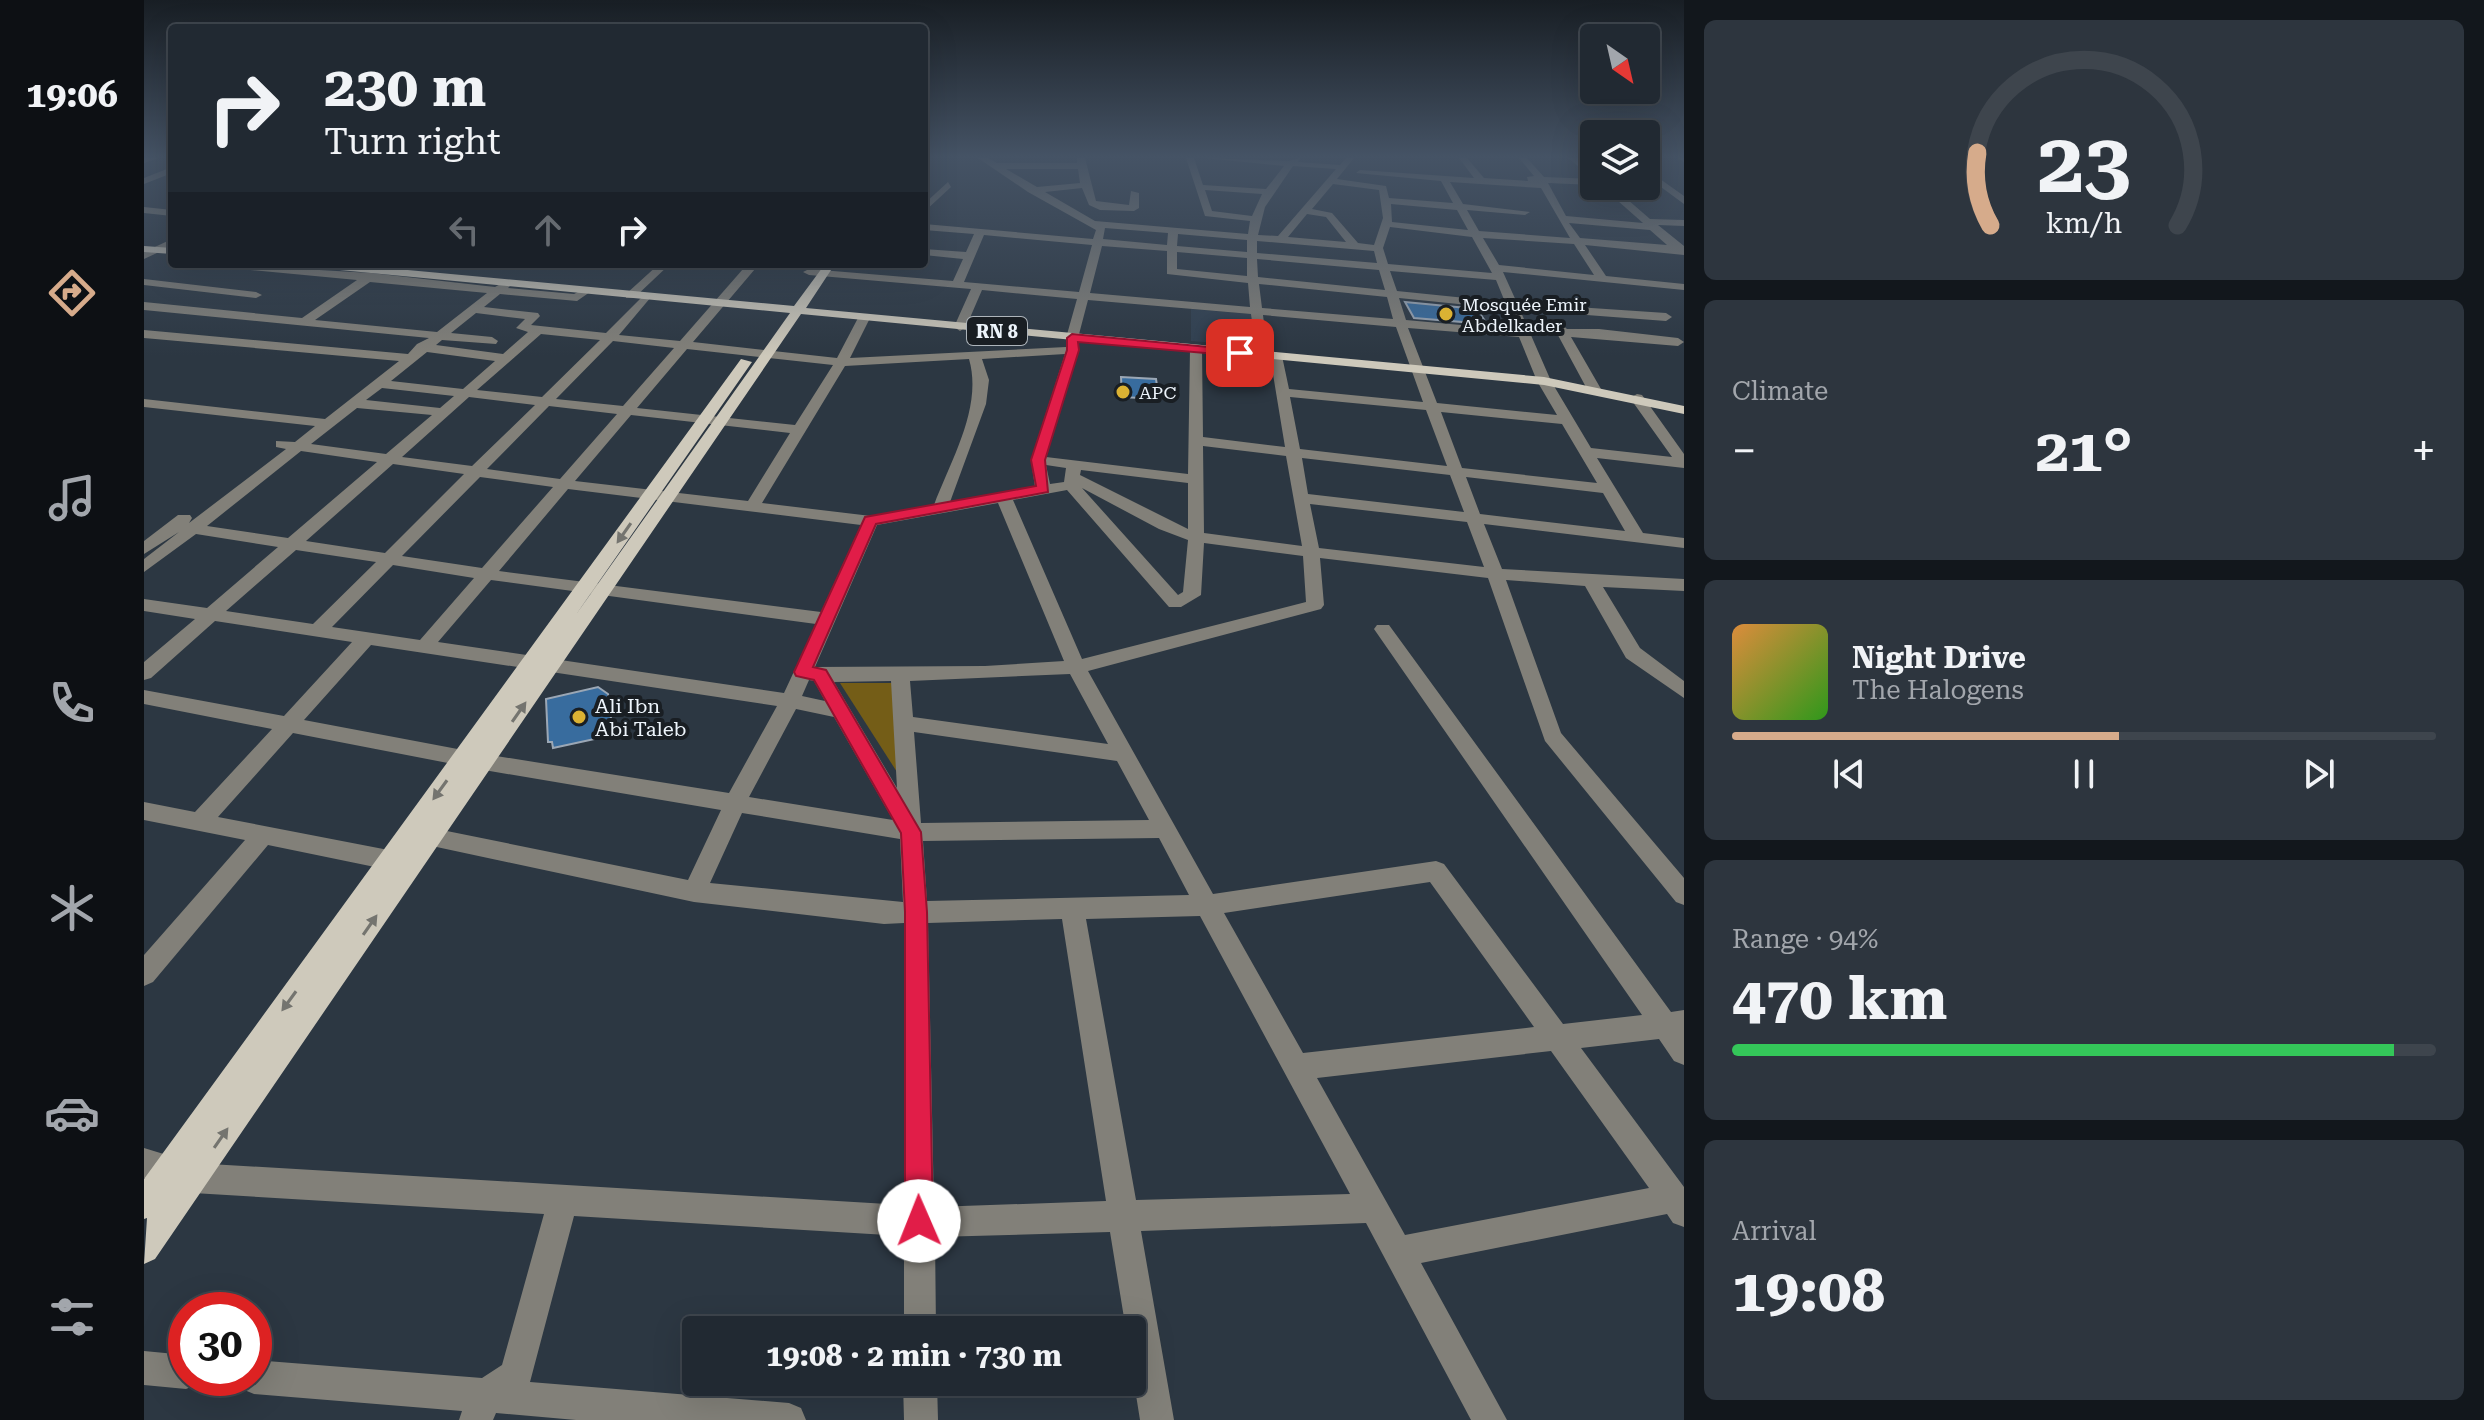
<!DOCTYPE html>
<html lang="en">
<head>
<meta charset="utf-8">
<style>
	:root { --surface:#212932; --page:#2d353e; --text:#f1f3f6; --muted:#a2a6ac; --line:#3e454d; --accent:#d6ab8b }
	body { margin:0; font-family:"Roboto Serif",serif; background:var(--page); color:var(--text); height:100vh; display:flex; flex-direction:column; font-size:30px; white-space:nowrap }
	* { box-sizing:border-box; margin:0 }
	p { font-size:26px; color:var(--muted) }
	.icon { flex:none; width:44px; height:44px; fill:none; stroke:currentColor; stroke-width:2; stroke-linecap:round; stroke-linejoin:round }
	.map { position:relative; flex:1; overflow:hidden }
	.side { display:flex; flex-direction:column; gap:20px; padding:20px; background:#12171c; width:800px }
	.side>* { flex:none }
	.banner { position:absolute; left:24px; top:24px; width:760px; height:244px; border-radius:8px; box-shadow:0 8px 32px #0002,0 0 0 2px var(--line); background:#212932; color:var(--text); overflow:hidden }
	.needle { width:52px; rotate:146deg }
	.controls { position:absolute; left:1436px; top:24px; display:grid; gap:16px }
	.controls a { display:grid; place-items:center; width:80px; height:80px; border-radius:8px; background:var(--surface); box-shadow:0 8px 32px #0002,0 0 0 2px var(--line); font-size:40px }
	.speed { position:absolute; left:24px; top:1292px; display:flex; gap:16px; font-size:40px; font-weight:700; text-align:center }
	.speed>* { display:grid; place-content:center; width:104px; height:104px; border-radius:50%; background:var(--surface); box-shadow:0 8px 32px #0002,0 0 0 2px var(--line); line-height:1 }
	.speed .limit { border:12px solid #d22; background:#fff; color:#111 }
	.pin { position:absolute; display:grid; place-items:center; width:68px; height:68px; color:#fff; margin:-34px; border-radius:16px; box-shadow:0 4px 12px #0006 }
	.me { position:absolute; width:88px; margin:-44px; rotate:359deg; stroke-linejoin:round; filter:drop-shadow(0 0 6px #0008) }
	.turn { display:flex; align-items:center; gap:28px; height:168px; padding:0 24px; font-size:36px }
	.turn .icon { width:104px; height:104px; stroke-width:2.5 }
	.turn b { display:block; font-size:56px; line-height:68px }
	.lanes { display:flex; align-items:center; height:76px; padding:0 24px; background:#0003; justify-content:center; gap:40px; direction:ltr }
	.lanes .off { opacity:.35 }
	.big { font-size:60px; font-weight:700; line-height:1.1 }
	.side .card { flex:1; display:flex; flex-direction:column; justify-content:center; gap:12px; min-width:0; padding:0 28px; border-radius:12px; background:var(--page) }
	.side .dial { align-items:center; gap:0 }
	.dial svg { height:208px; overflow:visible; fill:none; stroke:var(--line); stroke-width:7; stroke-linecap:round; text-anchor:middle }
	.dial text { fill:var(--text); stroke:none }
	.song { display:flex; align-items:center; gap:24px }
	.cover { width:96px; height:96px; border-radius:12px; background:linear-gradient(135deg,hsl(30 70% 55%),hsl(110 70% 35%)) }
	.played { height:8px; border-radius:4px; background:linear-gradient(90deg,var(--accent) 55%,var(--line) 55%) }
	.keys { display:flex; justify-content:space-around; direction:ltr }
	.heat { display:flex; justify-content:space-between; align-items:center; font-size:44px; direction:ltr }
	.charge { height:12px; border-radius:6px; background:linear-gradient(90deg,#34c759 94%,var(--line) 0) }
	.trip { position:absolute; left:538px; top:1316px; width:464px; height:80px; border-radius:8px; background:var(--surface); box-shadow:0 8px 32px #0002,0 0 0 2px var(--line); font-weight:700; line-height:80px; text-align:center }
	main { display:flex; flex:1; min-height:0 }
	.menu { display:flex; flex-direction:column; width:144px; justify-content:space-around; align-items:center; background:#0d1014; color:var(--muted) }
	.menu .icon { width:56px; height:56px }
	.menu .on { color:var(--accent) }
	.menu b { font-size:36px; color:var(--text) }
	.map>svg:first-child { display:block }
	.built { fill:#314050 }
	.green { fill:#745d17 }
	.building { fill:#386c9e; stroke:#9ba7b5; stroke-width:2 }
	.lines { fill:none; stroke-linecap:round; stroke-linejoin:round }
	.minor { fill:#828079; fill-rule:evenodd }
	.major { fill:#cec9bb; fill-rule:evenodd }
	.oneway { fill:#74746f }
	.route { fill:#e11d48; stroke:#92132f; stroke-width:2 }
	.poi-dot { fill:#dbb233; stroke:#191e23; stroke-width:3 }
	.labels { text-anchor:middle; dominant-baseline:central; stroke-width:8; stroke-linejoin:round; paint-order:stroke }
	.far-poi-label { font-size:18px; fill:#edf4fb; stroke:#191e23; text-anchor:start }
	.shield { fill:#191e23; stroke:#adb4ba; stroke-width:2 }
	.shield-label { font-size:18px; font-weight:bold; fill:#edf4fb }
	.poi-label { font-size:20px; fill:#edf4fb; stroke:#191e23; text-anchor:start }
</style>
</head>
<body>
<main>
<nav class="menu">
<b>19:06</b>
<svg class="icon on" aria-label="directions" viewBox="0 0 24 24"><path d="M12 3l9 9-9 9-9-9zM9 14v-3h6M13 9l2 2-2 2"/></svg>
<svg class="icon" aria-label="music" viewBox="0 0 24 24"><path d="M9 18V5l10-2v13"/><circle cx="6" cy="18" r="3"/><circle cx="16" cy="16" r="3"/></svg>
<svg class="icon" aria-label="phone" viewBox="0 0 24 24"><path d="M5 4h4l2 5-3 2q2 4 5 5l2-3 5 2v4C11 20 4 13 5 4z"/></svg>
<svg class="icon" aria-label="climate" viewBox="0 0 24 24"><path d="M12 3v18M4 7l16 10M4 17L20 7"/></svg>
<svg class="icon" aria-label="car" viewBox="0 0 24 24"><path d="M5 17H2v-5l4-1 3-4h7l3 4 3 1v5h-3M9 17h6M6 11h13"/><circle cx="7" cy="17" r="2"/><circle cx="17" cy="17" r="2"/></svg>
<svg class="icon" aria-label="filters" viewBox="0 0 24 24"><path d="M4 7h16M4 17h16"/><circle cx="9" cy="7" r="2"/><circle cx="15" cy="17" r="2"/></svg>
</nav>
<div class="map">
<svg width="1540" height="1420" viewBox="0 0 1540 1420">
	<rect width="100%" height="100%" fill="#2c3742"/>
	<path class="built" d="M1047,309L1107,314L1110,346L1047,341Z"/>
	<path class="green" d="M696,683H751L753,772Z"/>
	<path class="building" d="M1261,302L1333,309L1343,324L1270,318Z
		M977,377L1012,379L1015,399L978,397Z
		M454,687L464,694L469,735L409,748L408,742H404L402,699Z"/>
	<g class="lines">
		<path class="minor" d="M0,158H15L0,163Z
			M834,158H844L853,163H933V158H941L952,201L985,205L987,191L995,193V208L990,211L956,210L945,205L938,188L901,192L951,221L1104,234L1106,221L1061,216L1042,158H1050L1059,185L1122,189L1140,166L1060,158L1145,161L1156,158L1154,162L1196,165L1202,158H1210L1193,179L1242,186L1245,198L1309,203L1297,181L1212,173L1216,170L1330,178L1315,158H1323L1340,178L1384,181L1383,177L1390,176L1375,158H1383L1400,177L1450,179V185L1404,183L1422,216L1499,223L1457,186H1468L1506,219L1540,220V226L1514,225L1540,246V255L1441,245L1462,276L1540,284V290L1359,272L1373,303L1522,313L1528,317L1522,321L1376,310L1407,381L1447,448L1528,457L1486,398L1493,394L1498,395L1540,454V468L1453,458L1499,533L1540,538V548L1340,524L1358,569L1540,579V591L1459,587L1496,648L1540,681V698L1482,658L1441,586L1362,580L1417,733L1540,878V905L1532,902L1401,741L1344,578L1176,558L1180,605L1177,609L944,671L1069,894L1292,861L1300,864L1419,1024L1498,1015L1230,629L1233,625H1245L1527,1012L1540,1010V1065L1530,1061L1515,1039L1437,1048L1540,1187V1227L1529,1223L1523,1214L1277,1263L1363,1420H1327L1222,1223L997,1231L1030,1420H996L988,1370V1330H982L966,1232L791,1237L792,1330H760V1236L430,1216L386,1382L645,1403L657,1408L662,1420H432L352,1413L349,1420H315L318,1411L110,1394L98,1389L94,1378H110V1360L338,1378L358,1365L400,1214L49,1193L0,1178V1148L49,1163L760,1205V923L740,924L550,902L288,846L280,844L277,837L280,830L288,828L544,880L577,810L340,770L149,733L74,817L260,853L268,856L272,863L268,870L260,873L124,845L9,982L0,986V955L101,840L0,820V802L51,812L128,729L0,704V690L140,716L208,642L71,621L7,678L0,680V662L51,619L0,611V599L63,608L134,547L52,534L0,572V559L35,532L0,554V541L34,515H46L48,518L45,523L142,449L132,447V441L151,442L171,426L0,407V399L181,419L255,361L0,338V330L264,354L273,344L285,338L0,310V302L158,318L213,280L74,267L69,264L227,273L351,287L362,281L368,284L364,288L430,294L440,289L446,292L433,301L356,294L340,307L394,313L396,316L387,325L462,333L501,294L507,297L475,335L536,341L599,269L573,264H608L612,267L611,269L549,342L693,358L714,318L720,314L726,318L706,358L922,347V338L933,299L838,290L822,327L816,331L810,327L827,289L665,275L659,272L665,269L809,281L819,259L780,255V249L822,252L830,234L780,230V224L949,239L952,230L884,192ZM1149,166L1192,169L1134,236L1114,235L1121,207ZM862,169H934L936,183L893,187ZM1306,182L1397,188L1426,238L1335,231L1323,210L1381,215L1386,212L1319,204ZM1189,184L1235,190L1239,218L1230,245L1214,243L1188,213L1168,209ZM1061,190L1118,194L1108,216L1068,211ZM1247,204L1313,210L1324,230L1248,222ZM1163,214L1182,217L1202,242L1144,237ZM1425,223L1506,230L1523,245L1436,238ZM1246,227L1328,237L1348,273L1244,264L1239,248ZM961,228L1024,233L1023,245L959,239ZM1034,234L1103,240V252L1033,246ZM840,235L948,245L935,292L820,282ZM1339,238L1430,244L1450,275L1355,265ZM1113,241L1230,251L1233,263L1113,253ZM958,246L1023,251V274L1104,283L1106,307L946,293ZM1033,252L1103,258V276L1033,269ZM1113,259L1235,270L1241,290L1114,277ZM1246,271L1352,280L1361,302L1253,291ZM226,282L343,293L293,332L171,320ZM1115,284L1243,297L1249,319L1118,308ZM1255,298L1364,309L1372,330L1262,320ZM944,300L1107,314L1112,355L1118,359L1124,355L1119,315L1252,327L1279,402L1145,389L1138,356L1132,352L1126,356L1141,447L1059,437L1058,349L1052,345L1046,349L1044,474L902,457L935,350L934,338ZM332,313L381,319L372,328L384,332L359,354L292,345L298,340L352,344L354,341L348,337L307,333ZM1264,328L1375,337L1393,381L1413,415L1293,403ZM397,334L456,340L398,397L333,390ZM469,341L530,348L479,406L412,399ZM543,349L689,365L651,425L493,408ZM283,352L351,361L319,389L247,381ZM921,354L887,460L891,487L806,502L842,404L845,380L838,359ZM825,359C839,407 807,460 790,505L727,516L618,503L701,366ZM238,388L310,396L296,408L222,400ZM325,397L391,405L328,466L258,457ZM1146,397L1282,410L1303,466L1156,449ZM405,406L473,414L416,479L343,469ZM213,408L288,415L242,454L167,444ZM1297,412L1418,424L1453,483L1318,468ZM487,415L646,433L604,501L431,481ZM1059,446L1142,456L1158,546L1060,533ZM157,451L233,462L144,538L63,526ZM1158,458L1306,475L1320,512L1164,494ZM249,464L320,474L241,553L162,541ZM902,465L922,468L920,482L906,484ZM937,470L1044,483V529L936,475ZM336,477L409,487L338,568L258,556ZM1322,477L1459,493L1481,531L1336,514ZM938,488L1015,529L1044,540L1039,592L1034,595ZM424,489L717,525L677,612L355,571ZM923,490L1025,607H1037L1057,595L1060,543L1159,556L1162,602L938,659L869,500ZM854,503L920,661L841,666L671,667L733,525ZM1166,504L1323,522L1340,567L1175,548ZM152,550L232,562L169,624L82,611ZM249,565L330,578L276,640L188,627ZM347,580L672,624L640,693L294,642ZM227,645L280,653L633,706L585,793L340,754L160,720ZM926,674L964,744L769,717L766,681ZM665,680L670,681L681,701L658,696ZM747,681L753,788L690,682ZM652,709L690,717L749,820L605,797ZM770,732L973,761L1005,820L777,823ZM598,813L756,839L759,902L566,883ZM1015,838L1045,895L783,901L779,841ZM1286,882L1390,1027L1159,1053L1080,913ZM1056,916L1206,1194L992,1200L942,919ZM918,919L962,1201L790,1207L784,923ZM1407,1051L1505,1188L1261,1235L1173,1078Z
			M1424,158H1433L1450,171V179Z
			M1534,158H1540V162Z
			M28,167V173L0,184V178Z
			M1502,169L1540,196V204L1502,176Z
			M804,182L807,187L780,212V204Z
			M0,207L28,210V216L0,213Z
			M28,239V246L0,259V252Z
			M515,264H526L490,298H482V294Z
			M0,279L112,292L118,295L112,298L0,285Z
			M1415,322L1423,329H1455L1534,338L1540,342L1534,346L1427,337L1457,389L1450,393L1443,389L1409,326Z
			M0,1351L42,1355V1378H56L54,1384L42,1389L0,1385Z
			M759,1382H793L794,1420H760Z"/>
		<path class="major" d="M0,246L28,248V254L0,252Z
			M159,264H199L650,306L681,264H691L662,308L1400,377L1540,406V414L1400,385L657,314L11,1259L0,1264L3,1218L0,1219V1179L597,359L608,362L431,616L646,313L164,267Z"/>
	</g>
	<defs><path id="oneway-solid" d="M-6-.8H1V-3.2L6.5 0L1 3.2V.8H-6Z" transform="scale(2)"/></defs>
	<g class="oneway">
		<use href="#oneway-solid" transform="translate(480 533) rotate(125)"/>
		<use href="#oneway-solid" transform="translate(375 712) rotate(-55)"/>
		<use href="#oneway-solid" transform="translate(296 790) rotate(126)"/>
		<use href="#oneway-solid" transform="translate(226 925) rotate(-55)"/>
		<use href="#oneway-solid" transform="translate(145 1001) rotate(126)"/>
		<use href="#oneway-solid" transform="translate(77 1138) rotate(-55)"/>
	</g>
	<linearGradient id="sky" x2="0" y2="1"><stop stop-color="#181e24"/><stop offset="0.44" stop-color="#455365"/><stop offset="1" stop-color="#455365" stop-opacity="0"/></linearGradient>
	<rect width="1540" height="356" fill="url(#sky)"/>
	<path class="route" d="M928,334L1096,350L1102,353L1096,356L934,342L935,350L901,460L904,492L732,524L669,667L682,670L777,832L783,912L789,1221L785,1231L775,1235L765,1231L761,1221V912L757,833L670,680L652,676L650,672L721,517L892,486L887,460L923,350V338Z"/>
	<g class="poi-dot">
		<circle cx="1302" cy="314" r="8"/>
		<circle cx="979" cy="392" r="8"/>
		<circle cx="435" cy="717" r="8"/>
	</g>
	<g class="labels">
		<g class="far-poi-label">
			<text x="1318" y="304">Mosquée Emir<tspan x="1318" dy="21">Abdelkader</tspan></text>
			<text x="995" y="392">APC</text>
		</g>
		<rect class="shield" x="823" y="317" width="60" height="28" rx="6"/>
		<g class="shield-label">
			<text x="853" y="331">RN 8</text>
		</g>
		<g class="poi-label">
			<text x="451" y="706">Ali Ibn<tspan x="451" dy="23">Abi Taleb</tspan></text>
		</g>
	</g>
</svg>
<div class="controls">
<a><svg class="needle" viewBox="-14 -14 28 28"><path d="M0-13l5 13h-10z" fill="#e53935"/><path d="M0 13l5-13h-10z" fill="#a2a6ac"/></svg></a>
<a><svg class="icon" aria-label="layers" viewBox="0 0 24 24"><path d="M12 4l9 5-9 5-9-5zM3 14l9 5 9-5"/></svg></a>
</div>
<div class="speed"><div class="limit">30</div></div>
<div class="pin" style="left:1096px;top:353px;background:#d93025"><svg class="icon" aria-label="arrive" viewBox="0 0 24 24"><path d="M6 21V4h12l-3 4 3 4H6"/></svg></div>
<svg class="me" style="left:775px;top:1221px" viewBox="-20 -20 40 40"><circle r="19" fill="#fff"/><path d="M0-13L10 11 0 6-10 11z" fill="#e11d48"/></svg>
<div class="trip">19:08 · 2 min · 730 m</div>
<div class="banner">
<div class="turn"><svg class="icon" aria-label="right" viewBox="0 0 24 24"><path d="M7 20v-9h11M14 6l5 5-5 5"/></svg><div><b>230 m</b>Turn right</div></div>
<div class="lanes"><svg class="icon off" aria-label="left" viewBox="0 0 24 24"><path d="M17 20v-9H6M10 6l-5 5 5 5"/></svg><svg class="icon off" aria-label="ahead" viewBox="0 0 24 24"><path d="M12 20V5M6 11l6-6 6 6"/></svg><svg class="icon" aria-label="right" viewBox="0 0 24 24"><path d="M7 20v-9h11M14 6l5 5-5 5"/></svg></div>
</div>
</div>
<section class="side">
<div class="card dial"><svg viewBox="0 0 100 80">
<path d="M14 69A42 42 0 1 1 86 69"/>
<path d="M14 69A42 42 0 0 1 9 41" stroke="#d6ab8b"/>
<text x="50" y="56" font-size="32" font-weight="700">23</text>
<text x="50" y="72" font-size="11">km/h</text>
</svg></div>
<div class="card"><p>Climate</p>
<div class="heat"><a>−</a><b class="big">21°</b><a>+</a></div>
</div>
<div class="card">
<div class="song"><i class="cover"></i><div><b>Night Drive</b><p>The Halogens</p></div></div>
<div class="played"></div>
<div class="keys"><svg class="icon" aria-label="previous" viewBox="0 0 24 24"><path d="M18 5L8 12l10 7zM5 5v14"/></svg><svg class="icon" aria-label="pause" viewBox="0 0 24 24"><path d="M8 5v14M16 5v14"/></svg><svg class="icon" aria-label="next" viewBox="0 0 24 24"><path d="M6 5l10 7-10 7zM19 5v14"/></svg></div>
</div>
<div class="card"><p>Range · 94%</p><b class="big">470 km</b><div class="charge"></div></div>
<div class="card"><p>Arrival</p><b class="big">19:08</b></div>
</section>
</main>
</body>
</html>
